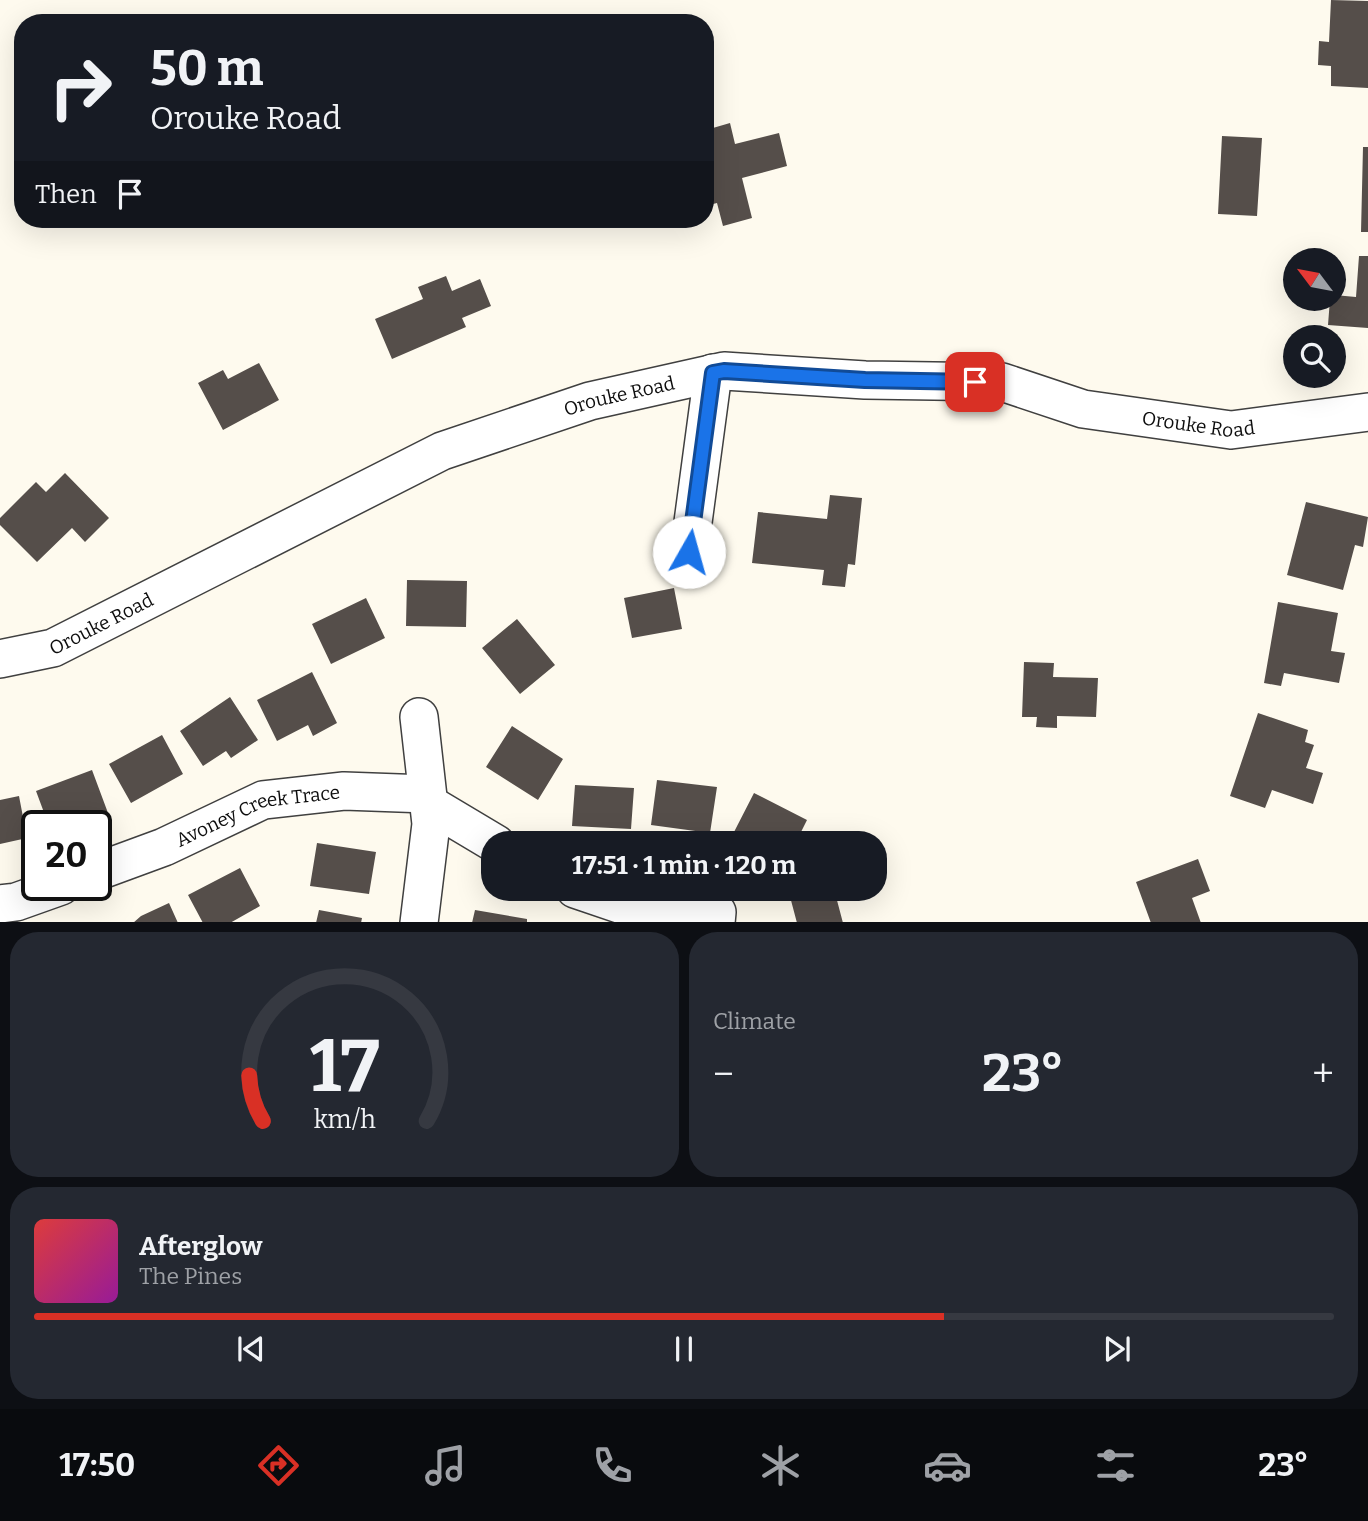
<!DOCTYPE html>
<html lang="en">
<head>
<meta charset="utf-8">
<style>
	:root { --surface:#171b24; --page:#242831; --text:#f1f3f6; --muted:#9ea1a6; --line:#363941; --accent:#d93025 }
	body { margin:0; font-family:Bitter,serif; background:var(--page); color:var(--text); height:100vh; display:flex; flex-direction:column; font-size:26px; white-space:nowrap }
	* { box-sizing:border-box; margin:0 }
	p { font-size:23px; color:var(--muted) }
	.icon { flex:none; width:38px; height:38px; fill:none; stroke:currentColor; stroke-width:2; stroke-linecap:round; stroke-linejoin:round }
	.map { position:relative; height:922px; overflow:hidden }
	.panel { display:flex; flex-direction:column; gap:10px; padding:10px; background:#0d0f14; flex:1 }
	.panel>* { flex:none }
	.banner { position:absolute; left:14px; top:14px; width:700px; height:214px; border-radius:28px; box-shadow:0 7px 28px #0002; background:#171b24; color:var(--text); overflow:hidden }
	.needle { width:46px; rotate:302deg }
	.tools { position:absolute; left:1283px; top:248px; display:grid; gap:14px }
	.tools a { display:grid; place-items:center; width:63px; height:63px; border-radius:50%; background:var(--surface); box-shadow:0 7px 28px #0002; font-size:35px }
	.speed { position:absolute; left:21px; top:810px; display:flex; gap:14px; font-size:35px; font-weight:700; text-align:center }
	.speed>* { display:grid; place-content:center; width:91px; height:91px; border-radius:50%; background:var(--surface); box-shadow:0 7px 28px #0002; line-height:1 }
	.speed .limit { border:4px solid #111; border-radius:10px; background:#fff; color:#111 }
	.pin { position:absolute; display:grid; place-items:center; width:60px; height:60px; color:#fff; margin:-30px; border-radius:14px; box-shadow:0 4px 10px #0006 }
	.me { position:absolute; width:77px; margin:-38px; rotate:7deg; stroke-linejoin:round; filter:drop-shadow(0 0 5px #0008) }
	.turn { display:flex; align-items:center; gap:24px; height:147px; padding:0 21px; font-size:32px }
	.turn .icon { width:91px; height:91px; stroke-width:2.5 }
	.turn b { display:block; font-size:49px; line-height:60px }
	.then { display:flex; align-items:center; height:66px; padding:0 21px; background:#0003; gap:14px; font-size:26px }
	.big { font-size:52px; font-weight:700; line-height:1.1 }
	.panel .widget { flex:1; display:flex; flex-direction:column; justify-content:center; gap:10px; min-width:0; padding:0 24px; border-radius:28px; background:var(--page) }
	.panel .dial { align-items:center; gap:0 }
	.dial svg { height:182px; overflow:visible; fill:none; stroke:var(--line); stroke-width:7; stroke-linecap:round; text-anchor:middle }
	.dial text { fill:var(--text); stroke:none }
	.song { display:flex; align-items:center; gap:21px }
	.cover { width:84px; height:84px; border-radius:10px; background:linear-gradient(135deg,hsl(0 70% 55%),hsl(300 70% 35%)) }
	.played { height:7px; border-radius:4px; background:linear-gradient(90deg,var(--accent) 70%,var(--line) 70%) }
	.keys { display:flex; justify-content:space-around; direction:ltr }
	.heat { display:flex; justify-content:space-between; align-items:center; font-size:38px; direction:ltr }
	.panel .tiles { flex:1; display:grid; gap:10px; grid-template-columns:1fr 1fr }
	.widget:last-child { grid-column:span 2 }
	.trip { position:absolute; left:481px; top:831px; width:406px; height:70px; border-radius:28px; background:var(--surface); box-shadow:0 7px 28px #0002; font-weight:700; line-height:70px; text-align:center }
	.tab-bar { display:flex; height:112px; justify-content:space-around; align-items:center; background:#090b0e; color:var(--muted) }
	.tab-bar .icon { width:49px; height:49px }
	.tab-bar .selected { color:var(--accent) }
	.tab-bar b { font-size:32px; color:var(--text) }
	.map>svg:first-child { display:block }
	.building { fill:#554e4a }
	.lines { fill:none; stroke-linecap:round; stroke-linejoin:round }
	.minor-casing { stroke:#404040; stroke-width:40 }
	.minor { stroke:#fff; stroke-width:37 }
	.route-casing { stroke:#114b97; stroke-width:18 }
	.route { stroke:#1a73e8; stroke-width:12 }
	.labels { text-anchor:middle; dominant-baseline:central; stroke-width:7; stroke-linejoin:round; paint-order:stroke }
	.street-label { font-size:19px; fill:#0d0d0d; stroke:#fff }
</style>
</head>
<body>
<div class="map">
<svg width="1368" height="923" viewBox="0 0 1368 923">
	<rect width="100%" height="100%" fill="#fefaee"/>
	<path class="building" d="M1331,0L1368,1V88L1331,86V66L1318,65L1319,41L1329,42Z
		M730,123L735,144L779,133L787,166L742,178L752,218L723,226L717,203L705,206V136L706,130Z
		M1222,136L1262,138L1257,216L1218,214Z
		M1363,147H1368V232H1361Z
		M1359,256H1368V328L1328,325L1330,299H1334V295L1356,297Z
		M446,276L452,291L480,279L491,306L462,318L466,327L392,359L375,319L423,299L418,287Z
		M259,363L279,400L223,430L198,383L223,370L228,379Z
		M65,473L109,518L85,542L72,528L37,562L0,525V518L36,482L46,492Z
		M830,495L862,498L855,565L848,564L845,587L822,585L824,570L752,563L758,512L827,519Z
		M1306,502L1368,517L1363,547L1355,545L1343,590L1287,575Z
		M407,580L467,581L466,627L406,626Z
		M674,588L682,629L632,638L624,598Z
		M366,598L385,638L331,664L312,624Z
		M1278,602L1338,613L1331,651L1345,653L1339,683L1284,673L1281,686L1264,683Z
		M517,619L555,665L520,694L482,648Z
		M1024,662L1054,663L1053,677L1098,678L1096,717L1057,716V728L1036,727L1037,717H1022Z
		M312,672L337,723L313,736L308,725L277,741L257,700Z
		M230,697L258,740L231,758L226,751L203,766L180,731Z
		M1258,713L1308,730L1305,742L1314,745L1306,768L1323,773L1313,804L1272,790L1265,808L1230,796Z
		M512,726L563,759L538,800L486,767Z
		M162,735L183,774L131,803L109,764Z
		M92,770L108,813L73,826H49L36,791Z
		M657,780L717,787L710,833L651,825Z
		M575,785L634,788L631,829L572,826Z
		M754,793L807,820L795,844H756L734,832Z
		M19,796L27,838L0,844V800Z
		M317,843L376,852L369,894L310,886Z
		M1198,859L1210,891L1192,898L1201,923H1151L1136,882Z
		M240,868L260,906L230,923H203L188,895Z
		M788,889H834L843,923H797Z
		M169,903L178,923H133L141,916Z
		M319,910L362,918L361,923H316Z
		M475,910L527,919V923H472Z"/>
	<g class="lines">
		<g class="minor-casing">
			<g id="minor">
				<path d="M689,552L713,373"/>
				<path id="s1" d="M0,659L53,648L442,451L590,401L724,371L865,380L1002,382L1083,409L1231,430L1368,412"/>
				<path d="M429,804L496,844"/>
				<path id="s2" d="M96,872L164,847L263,800L344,791L427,794"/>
				<path d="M575,889L622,905L717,912L716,923"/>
				<path d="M0,904L16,902L61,886"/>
				<path d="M419,923L431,824L419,717"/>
			</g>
		</g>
		<use href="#minor" class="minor"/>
	</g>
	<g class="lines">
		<g class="route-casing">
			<path id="route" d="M689,552L713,373L724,371L865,380L975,382"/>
		</g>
		<use href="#route" class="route"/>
	</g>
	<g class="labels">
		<g class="street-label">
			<text stroke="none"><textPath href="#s1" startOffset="676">Orouke Road</textPath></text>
			<text stroke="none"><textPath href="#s1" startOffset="1264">Orouke Road</textPath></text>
			<text stroke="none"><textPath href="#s1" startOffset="108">Orouke Road</textPath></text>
			<text stroke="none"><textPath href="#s2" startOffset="173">Avoney Creek Trace</textPath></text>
		</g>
	</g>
</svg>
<div class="tools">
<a><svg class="needle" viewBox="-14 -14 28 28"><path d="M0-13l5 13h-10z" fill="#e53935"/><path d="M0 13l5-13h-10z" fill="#9ea1a6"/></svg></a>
<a><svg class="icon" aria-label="search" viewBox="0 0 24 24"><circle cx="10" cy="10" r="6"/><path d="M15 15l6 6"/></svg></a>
</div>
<div class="speed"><div class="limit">20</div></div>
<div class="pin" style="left:975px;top:382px;background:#d93025"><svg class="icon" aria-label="arrive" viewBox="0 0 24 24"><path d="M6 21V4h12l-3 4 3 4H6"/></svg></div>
<svg class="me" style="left:689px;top:552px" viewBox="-20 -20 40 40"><circle r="19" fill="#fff"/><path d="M0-13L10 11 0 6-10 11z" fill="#1a73e8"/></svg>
<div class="trip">17:51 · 1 min · 120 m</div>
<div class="banner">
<div class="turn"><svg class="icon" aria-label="right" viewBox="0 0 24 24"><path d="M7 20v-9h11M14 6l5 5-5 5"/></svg><div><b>50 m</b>Orouke Road</div></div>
<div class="then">Then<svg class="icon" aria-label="arrive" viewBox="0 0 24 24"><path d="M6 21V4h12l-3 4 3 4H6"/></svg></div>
</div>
</div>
<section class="panel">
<div class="tiles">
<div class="widget dial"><svg viewBox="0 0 100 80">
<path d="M14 69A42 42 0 1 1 86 69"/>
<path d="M14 69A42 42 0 0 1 8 49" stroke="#d93025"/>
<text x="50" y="56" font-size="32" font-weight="700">17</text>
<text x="50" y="72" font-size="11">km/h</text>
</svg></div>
<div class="widget"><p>Climate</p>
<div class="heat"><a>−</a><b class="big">23°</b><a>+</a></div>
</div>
<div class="widget">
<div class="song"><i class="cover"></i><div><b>Afterglow</b><p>The Pines</p></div></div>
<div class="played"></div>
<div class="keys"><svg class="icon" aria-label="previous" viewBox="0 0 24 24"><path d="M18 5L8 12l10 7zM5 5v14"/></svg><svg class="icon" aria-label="pause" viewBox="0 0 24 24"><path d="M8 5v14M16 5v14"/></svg><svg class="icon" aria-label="next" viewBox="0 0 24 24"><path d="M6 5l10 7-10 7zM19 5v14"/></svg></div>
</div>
</div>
</section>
<nav class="tab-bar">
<b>17:50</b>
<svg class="icon selected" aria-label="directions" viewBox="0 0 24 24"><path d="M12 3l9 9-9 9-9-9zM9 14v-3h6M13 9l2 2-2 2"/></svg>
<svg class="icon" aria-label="music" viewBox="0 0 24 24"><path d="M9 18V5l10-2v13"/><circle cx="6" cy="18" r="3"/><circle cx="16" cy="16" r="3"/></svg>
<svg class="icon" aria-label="phone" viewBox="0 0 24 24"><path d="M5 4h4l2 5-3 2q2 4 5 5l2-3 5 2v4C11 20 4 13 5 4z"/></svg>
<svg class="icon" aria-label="climate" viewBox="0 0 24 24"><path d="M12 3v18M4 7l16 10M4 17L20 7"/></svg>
<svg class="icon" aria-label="car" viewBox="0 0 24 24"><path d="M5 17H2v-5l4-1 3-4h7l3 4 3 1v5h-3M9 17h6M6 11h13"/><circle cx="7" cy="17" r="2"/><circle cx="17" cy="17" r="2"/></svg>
<svg class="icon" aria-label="filters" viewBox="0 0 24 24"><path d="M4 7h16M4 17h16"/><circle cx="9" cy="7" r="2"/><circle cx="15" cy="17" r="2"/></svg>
<b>23°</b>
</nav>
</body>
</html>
